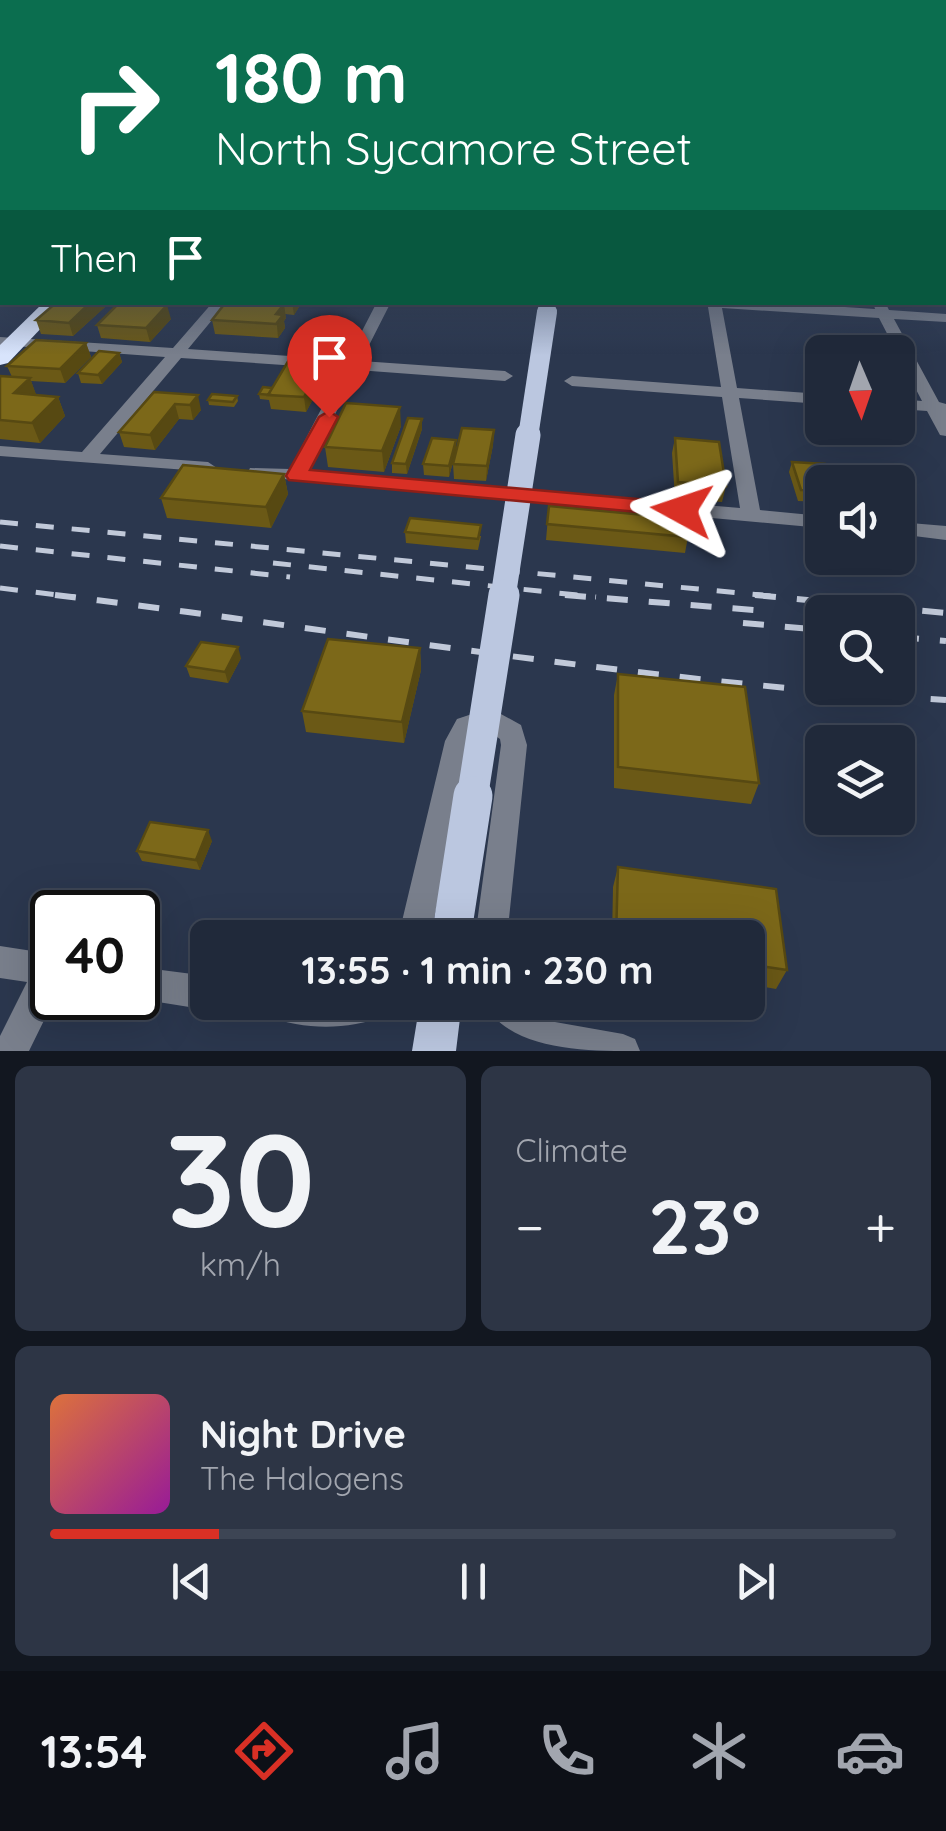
<!DOCTYPE html>
<html lang="en">
<head>
<meta charset="utf-8">
<style>
	:root { --surface:#20293a; --page:#2d3545; --text:#f1f3f6; --muted:#a2a6af; --line:#3d4554; --accent:#d93025 }
	body { margin:0; font-family:Quicksand,sans-serif; background:var(--page); color:var(--text); height:100vh; display:flex; flex-direction:column; font-size:38px; white-space:nowrap }
	* { box-sizing:border-box; margin:0 }
	p { font-size:32px; color:var(--muted) }
	.icon { flex:none; width:55px; height:55px; fill:none; stroke:currentColor; stroke-width:2; stroke-linecap:round; stroke-linejoin:round }
	.map { position:relative; height:1051px; overflow:hidden }
	.sheet { display:flex; flex-direction:column; gap:15px; padding:15px; background:#121720; flex:1 }
	.sheet>* { flex:none }
	.guide { position:absolute; left:0px; top:0px; width:948px; height:305px; box-shadow:0 10px 40px #0002,0 0 0 2px var(--line); background:#0b6e4f; color:#fff; overflow:hidden }
	.needle { width:65px; rotate:178deg }
	.controls { position:absolute; left:805px; top:335px; display:grid; gap:20px }
	.controls a { display:grid; place-items:center; width:110px; height:110px; border-radius:15px; background:var(--surface); box-shadow:0 10px 40px #0002,0 0 0 2px var(--line); font-size:50px }
	.speed { position:absolute; left:30px; top:890px; display:flex; gap:20px; font-size:50px; font-weight:700; text-align:center }
	.speed>* { display:grid; place-content:center; width:130px; height:130px; border-radius:50%; background:var(--surface); box-shadow:0 10px 40px #0002,0 0 0 2px var(--line); line-height:1 }
	.speed .limit { border:5px solid #111; border-radius:15px; background:#fff; color:#111 }
	.pin { position:absolute; display:grid; place-items:center; width:85px; height:85px; color:#fff; margin:-102px -42px; border-radius:50% 50% 50% 0; rotate:-45deg; box-shadow:0 0 10px #0007 }
	.pin .icon { rotate:45deg }
	.me { position:absolute; width:110px; margin:-55px; rotate:275deg; stroke-linejoin:round; filter:drop-shadow(0 0 8px #0008) }
	.turn { display:flex; align-items:center; gap:35px; height:210px; padding:0 50px; font-size:45px }
	.turn .icon { width:130px; height:130px; stroke-width:2.5 }
	.turn b { display:block; font-size:70px; line-height:85px }
	.then { display:flex; align-items:center; height:95px; padding:0 50px; background:#0003; gap:20px; font-size:38px }
	.big { font-size:75px; font-weight:700; line-height:1.1 }
	.sheet .card { flex:1; display:flex; flex-direction:column; justify-content:center; gap:15px; min-width:0; padding:0 35px; border-radius:15px; background:var(--page) }
	.sheet .dial { align-items:center; gap:0 }
	.dial b { font-size:130px; line-height:1 }
	.song { display:flex; align-items:center; gap:30px }
	.cover { width:120px; height:120px; border-radius:15px; background:linear-gradient(135deg,hsl(20 70% 55%),hsl(300 70% 35%)) }
	.played { height:10px; border-radius:5px; background:linear-gradient(90deg,var(--accent) 20%,var(--line) 20%) }
	.keys { display:flex; justify-content:space-around; direction:ltr }
	.heat { display:flex; justify-content:space-between; align-items:center; font-size:55px; direction:ltr }
	.sheet .tiles { flex:1; display:grid; gap:15px; grid-template-columns:1fr 1fr }
	.card:last-child { grid-column:span 2 }
	.trip { position:absolute; left:190px; top:920px; width:575px; height:100px; border-radius:15px; background:var(--surface); box-shadow:0 10px 40px #0002,0 0 0 2px var(--line); font-weight:700; line-height:100px; text-align:center }
	.tab-bar { display:flex; height:160px; justify-content:space-around; align-items:center; background:#0d1017; color:var(--muted) }
	.tab-bar .icon { width:70px; height:70px }
	.tab-bar .active { color:var(--accent) }
	.tab-bar b { font-size:45px; color:var(--text) }
	.map>svg:first-child { display:block }
	.lines { fill:none; stroke-linecap:round; stroke-linejoin:round }
	.minor { fill:#797f8c; fill-rule:evenodd }
	.major { fill:#bbc7e0; fill-rule:evenodd }
	.highway { fill:#d8e4fc; fill-rule:evenodd }
	.rail-far1 { stroke:#c1c9d9; stroke-width:5; stroke-dasharray:18 18; stroke-linecap:butt }
	.rail { stroke:#c1c9d9; stroke-width:6; stroke-dasharray:21 21; stroke-linecap:butt }
	.major-bridge-far3 { stroke:#bbc7e0; stroke-width:20 }
	.major-bridge-far2 { stroke:#bbc7e0; stroke-width:25 }
	.major-bridge-far1 { stroke:#bbc7e0; stroke-width:31 }
	.major-bridge { stroke:#bbc7e0; stroke-width:39 }
	.wall { fill:#6b5916 }
	.shaded-wall { fill:#574912 }
	.building { fill:#7c6819; stroke:#574912; stroke-width:2.5 }
	.route { fill:#d93025; stroke:#8d1f18; stroke-width:2.5 }
</style>
</head>
<body>
<div class="map">
<svg width="946" height="1051" viewBox="0 0 946 1051">
	<rect width="100%" height="100%" fill="#2b374e"/>
	<g class="lines">
		<path class="minor" d="M213,302H227L188,349L347,360L377,302H391L361,361L505,371L513,376L505,381L357,370L307,471L740,508L722,397L572,386L564,381L572,376L721,387L708,307L689,302H768L875,309L873,302H885L889,310L946,314V322L894,319L939,402L946,404V436L940,435L927,411L898,409V399L922,401L879,318L722,308L737,388L822,394V404L739,398L760,510L822,516V528L250,476L248,472L250,468L290,469L342,369L181,358L100,454L208,462L217,468L214,472L0,456V446L82,452L165,357L0,345V337L173,348Z
			M898,522L946,526V540L898,534Z
			M490,708L521,725L527,745L507,938H475L501,745L500,739L487,730L475,735L471,742L430,938H398L445,741L457,719Z
			M0,946L52,954L55,998L29,1051H0V1036L27,982L0,978Z
			M138,967L208,976V1002L220,1005L208,1010L133,998H138Z
			M256,1002H395L390,1014C349,1031 303,1031 261,1014Z
			M483,1002H522L536,1015L555,1022L623,1034L635,1039L640,1051C584,1051 510,1051 483,1002Z"/>
		<path class="major" d="M945,246L946,247V257L945,256Z
			M420,1002H462L456,1051H412Z"/>
		<path class="highway" d="M44,302H66L8,363L0,365V345Z"/>
		<path class="rail-far1" d="M0,522L781,597
			M0,546L290,577
			M273,563L596,597
			M0,588L75,597"/>
		<path class="rail" d="M55,595C352,631 647,683 946,700
			M565,595L766,611
			M755,595L946,613
			M743,623L822,630
			M898,637L946,641"/>
		<path class="major-bridge-far3" d="M528,437L547,312"/>
		<path class="major-bridge-far2" d="M503,597L528,435"/>
		<path class="major-bridge-far1" d="M472,799L504,595"/>
		<path class="major-bridge" d="M451,938L473,796"/>
	</g>
	<path class="wall" d="M2,225V254H0V226Z
		M57,302H114L104,303L105,307L73,336L41,334L36,320Z
		M120,302H159L155,305L171,319L150,342L101,338L97,325Z
		M270,302H302L294,315L285,314L286,318L284,321L285,328L278,338L215,334L212,320Z
		M86,343L91,357L65,383L31,381L36,395L58,397L65,416L40,443L0,439V376L12,377L7,366Z
		M119,353L122,362L102,384L81,383L78,373Z
		M324,360L326,375L306,412L271,409L269,400L260,399L259,394Z
		M154,392L201,410L193,420L179,419L155,450L124,447L119,432Z
		M237,396L238,401L234,407L209,405L208,400Z
		M422,419V429L407,474L392,473V463Z
		M401,426L384,472L328,467L325,447Z
		M494,430L493,445L486,481L454,479L453,464Z
		M675,438L726,486L722,502L675,498L672,453Z
		M456,440V450L449,477L424,475L423,464Z
		M792,462L822,482V502L798,501L789,472Z
		M284,474L288,494L271,528L167,518L161,498Z
		M549,506L688,537L685,553L546,540Z
		M405,532L481,536L478,550L406,543Z
		M420,648L421,670L404,743L306,732L302,711Z
		M241,658L228,683L190,677L186,666Z
		M618,674L759,783L751,804L614,788V695Z
		M212,841L200,870L142,861L137,851Z
		M618,867L776,889L787,970L776,989L748,984V938H612L613,887Z"/>
	<path class="shaded-wall" d="M91,302H104L105,307L73,336L69,323Z
		M292,302H302L294,315Z
		M284,304L286,318L284,321L285,328L278,338L276,314Z
		M167,305L171,319L150,342L146,328Z
		M86,343L91,357L65,383L60,369Z
		M119,353L122,362L102,384L98,375Z
		M324,360L326,375L306,412L304,397Z
		M30,378L37,397L14,393Z
		M198,395L201,410L193,420L190,405Z
		M58,397L65,416L40,443L32,423Z
		M175,404L179,419L155,450L150,435Z
		M400,407L401,426L384,472L382,451Z
		M422,419V429L407,474L406,464Z
		M494,430L493,445L486,481L487,466Z
		M456,440V450L449,477V466Z
		M284,474L288,494L271,528L266,507Z
		M238,647L241,658L228,683L225,672Z
		M420,648L421,670L404,743L402,722Z
		M208,830L212,841L200,870L196,860Z"/>
	<path class="building" d="M57,302H91L69,323L36,320Z
		M120,302H148L146,304L167,305L146,328L97,325Z
		M226,302L284,304L276,314L283,315L276,324L212,320Z
		M36,340L86,343L60,369L7,366Z
		M99,351L119,353L98,375L78,373Z
		M290,358L324,360L304,397L268,395Z
		M0,376L30,378L14,393L58,397L32,423L0,420Z
		M263,387L272,388L268,395H272L259,394Z
		M154,392L198,395L190,405L175,404L150,435L119,432Z
		M212,394L237,396L233,402L208,400Z
		M346,403L400,407L382,451L325,447Z
		M408,418L422,419L406,464L392,463Z
		M462,428L494,430L487,466L453,464Z
		M432,438L456,440L449,466L423,464Z
		M675,438L719,442L726,486L678,482Z
		M792,462L825,464L831,482H822V491L801,490Z
		M183,465L284,474L266,507L161,498Z
		M549,506L687,519L688,537L547,524Z
		M410,518L481,525L478,539L405,532Z
		M328,639L420,648L402,722L302,711Z
		M201,642L238,647L225,672L186,666Z
		M618,674L745,687L759,783L618,767Z
		M150,822L208,830L196,860L137,851Z
		M618,867L776,889L787,970L748,964V938H616Z"/>
	<linearGradient id="sky" x2="0" y2="1"><stop stop-color="#181e2b"/><stop offset="0.59" stop-color="#44536e"/><stop offset="1" stop-color="#44536e" stop-opacity="0"/></linearGradient>
	<rect width="946" height="355" fill="url(#sky)"/>
	<path class="route" d="M329,411L338,417L310,470L682,503L693,510L682,516L289,480L286,476L319,417Z"/>
</svg>
<div class="controls">
<a><svg class="needle" viewBox="-14 -14 28 28"><path d="M0-13l5 13h-10z" fill="#e53935"/><path d="M0 13l5-13h-10z" fill="#a2a6af"/></svg></a>
<a><svg class="icon" aria-label="sound" viewBox="0 0 24 24"><path d="M4 9h4l5-4v14l-5-4H4zM17 9q2 3 0 6"/></svg></a>
<a><svg class="icon" aria-label="search" viewBox="0 0 24 24"><circle cx="10" cy="10" r="6"/><path d="M15 15l6 6"/></svg></a>
<a><svg class="icon" aria-label="layers" viewBox="0 0 24 24"><path d="M12 4l9 5-9 5-9-5zM3 14l9 5 9-5"/></svg></a>
</div>
<div class="speed"><div class="limit">40</div></div>
<div class="pin" style="left:329px;top:417px;background:#d93025"><svg class="icon" aria-label="arrive" viewBox="0 0 24 24"><path d="M6 21V4h12l-3 4 3 4H6"/></svg></div>
<svg class="me" style="left:682px;top:510px" viewBox="-20 -20 40 40"><path d="M0-17L14 15 0 8-14 15z" fill="#d93025" stroke="#fff" stroke-width="4"/></svg>
<div class="trip">13:55 · 1 min · 230 m</div>
<div class="guide">
<div class="turn"><svg class="icon" aria-label="right" viewBox="0 0 24 24"><path d="M7 20v-9h11M14 6l5 5-5 5"/></svg><div><b>180 m</b>North Sycamore Street</div></div>
<div class="then">Then<svg class="icon" aria-label="arrive" viewBox="0 0 24 24"><path d="M6 21V4h12l-3 4 3 4H6"/></svg></div>
</div>
</div>
<section class="sheet">
<div class="tiles">
<div class="card dial"><b>30</b><p>km/h</p></div>
<div class="card"><p>Climate</p>
<div class="heat"><a>−</a><b class="big">23°</b><a>+</a></div>
</div>
<div class="card">
<div class="song"><i class="cover"></i><div><b>Night Drive</b><p>The Halogens</p></div></div>
<div class="played"></div>
<div class="keys"><svg class="icon" aria-label="previous" viewBox="0 0 24 24"><path d="M18 5L8 12l10 7zM5 5v14"/></svg><svg class="icon" aria-label="pause" viewBox="0 0 24 24"><path d="M8 5v14M16 5v14"/></svg><svg class="icon" aria-label="next" viewBox="0 0 24 24"><path d="M6 5l10 7-10 7zM19 5v14"/></svg></div>
</div>
</div>
</section>
<nav class="tab-bar">
<b>13:54</b>
<svg class="icon active" aria-label="directions" viewBox="0 0 24 24"><path d="M12 3l9 9-9 9-9-9zM9 14v-3h6M13 9l2 2-2 2"/></svg>
<svg class="icon" aria-label="music" viewBox="0 0 24 24"><path d="M9 18V5l10-2v13"/><circle cx="6" cy="18" r="3"/><circle cx="16" cy="16" r="3"/></svg>
<svg class="icon" aria-label="phone" viewBox="0 0 24 24"><path d="M5 4h4l2 5-3 2q2 4 5 5l2-3 5 2v4C11 20 4 13 5 4z"/></svg>
<svg class="icon" aria-label="climate" viewBox="0 0 24 24"><path d="M12 3v18M4 7l16 10M4 17L20 7"/></svg>
<svg class="icon" aria-label="car" viewBox="0 0 24 24"><path d="M5 17H2v-5l4-1 3-4h7l3 4 3 1v5h-3M9 17h6M6 11h13"/><circle cx="7" cy="17" r="2"/><circle cx="17" cy="17" r="2"/></svg>
</nav>
</body>
</html>
